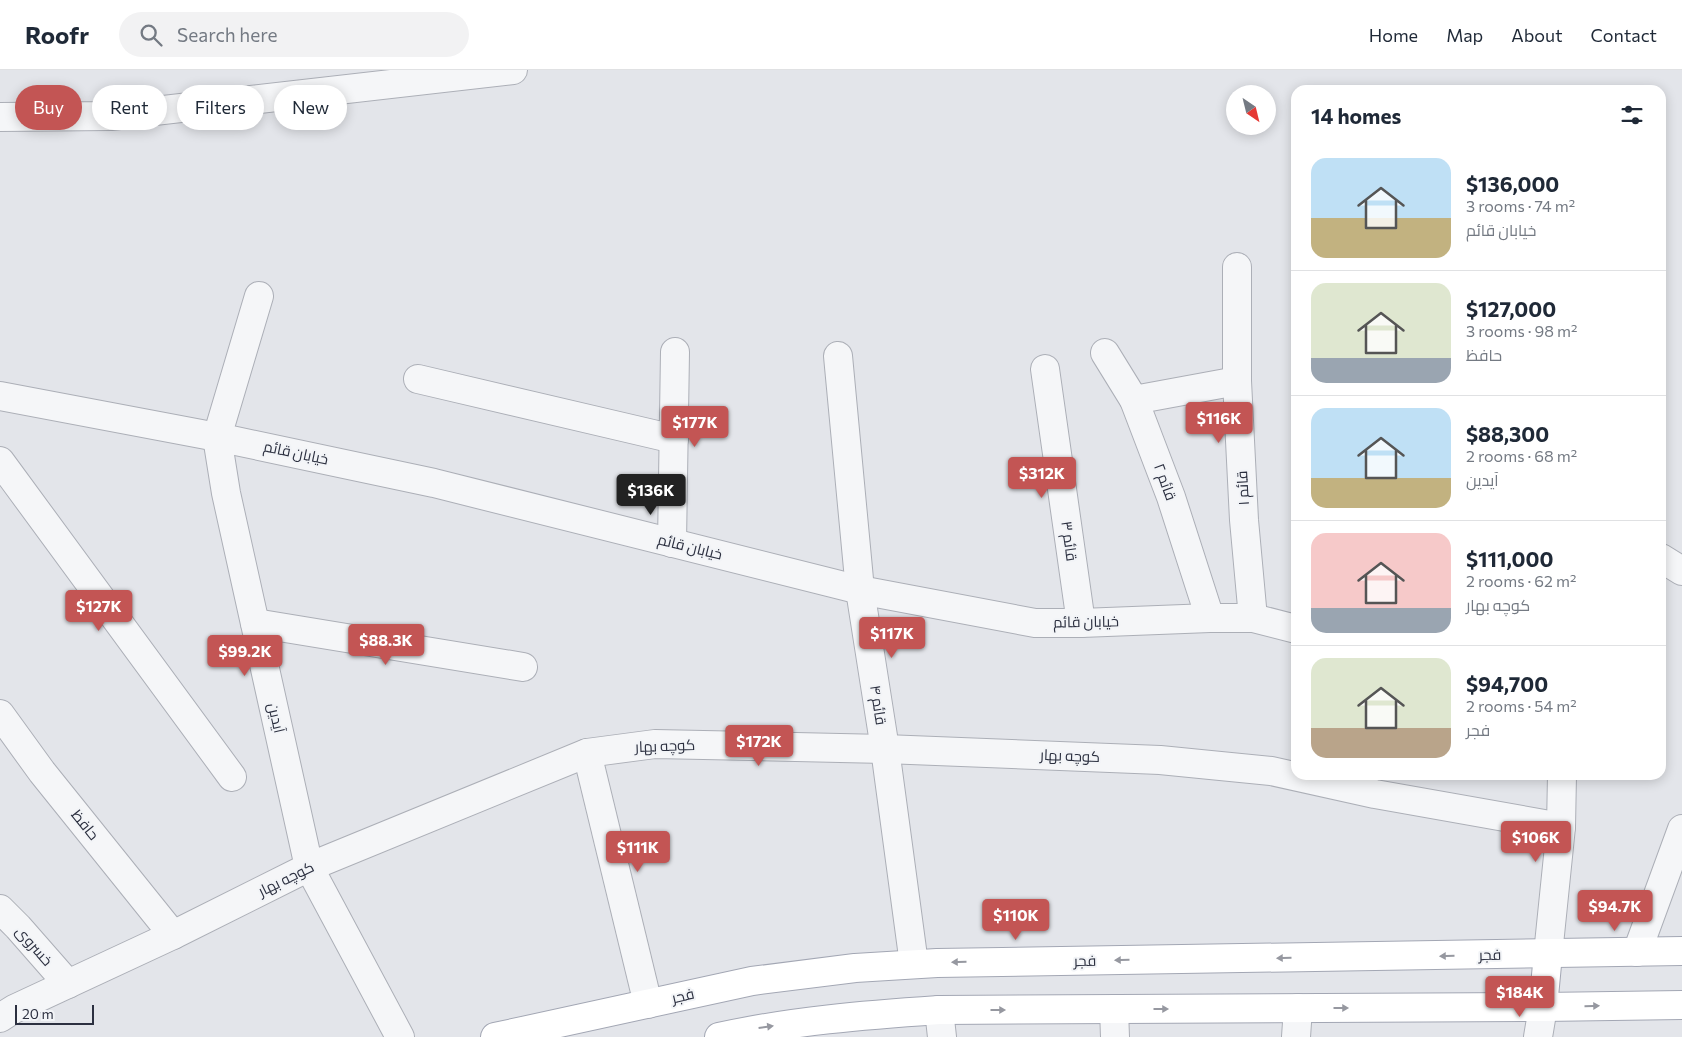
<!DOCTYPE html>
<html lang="en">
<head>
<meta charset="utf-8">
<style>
  :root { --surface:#fff; --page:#f2f2f3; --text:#1f2937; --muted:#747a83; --line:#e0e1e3; --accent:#c35554 }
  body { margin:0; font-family:Commissioner,Cairo,sans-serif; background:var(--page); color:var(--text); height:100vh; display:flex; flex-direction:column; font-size:19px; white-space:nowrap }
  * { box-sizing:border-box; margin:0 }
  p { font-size:16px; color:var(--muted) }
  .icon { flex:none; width:28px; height:28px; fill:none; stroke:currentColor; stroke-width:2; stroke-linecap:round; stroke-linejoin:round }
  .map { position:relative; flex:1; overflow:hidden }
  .sheet { position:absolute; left:1291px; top:15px; width:375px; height:695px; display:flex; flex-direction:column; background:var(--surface); border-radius:15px; box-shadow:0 2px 12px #0003 }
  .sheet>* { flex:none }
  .top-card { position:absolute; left:15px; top:15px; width:475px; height:45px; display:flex; gap:10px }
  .needle { width:32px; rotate:145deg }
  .controls { position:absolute; left:1226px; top:15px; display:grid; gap:10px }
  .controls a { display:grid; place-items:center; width:50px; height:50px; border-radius:50%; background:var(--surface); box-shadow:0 2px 12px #0003; font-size:25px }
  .scale { position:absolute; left:15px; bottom:12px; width:79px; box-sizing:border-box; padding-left:5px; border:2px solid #2c3040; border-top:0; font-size:14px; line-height:18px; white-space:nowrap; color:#2c3040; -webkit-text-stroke:4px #f2f4f7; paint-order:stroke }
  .price { position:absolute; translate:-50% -42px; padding:0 11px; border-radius:5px; background:var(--accent); color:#fff; font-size:16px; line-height:32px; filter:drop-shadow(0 1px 2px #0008) }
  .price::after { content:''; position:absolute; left:50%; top:30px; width:15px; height:11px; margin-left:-8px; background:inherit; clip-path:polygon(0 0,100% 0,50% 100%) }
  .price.active { background:#222; color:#fff }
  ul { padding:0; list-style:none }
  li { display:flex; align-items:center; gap:15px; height:125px; padding:0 20px }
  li+li { border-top:1px solid var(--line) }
  li span { display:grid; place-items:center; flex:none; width:140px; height:100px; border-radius:15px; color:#555 }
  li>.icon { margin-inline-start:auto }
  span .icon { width:60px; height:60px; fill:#fffc; stroke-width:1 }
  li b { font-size:21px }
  h2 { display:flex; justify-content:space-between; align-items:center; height:60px; padding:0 20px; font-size:21px }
  .tag { padding:0 18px; border-radius:22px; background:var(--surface); box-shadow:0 2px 12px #0003; font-size:18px; line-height:45px }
  .tag.active { background:var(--accent); color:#fff }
  header { display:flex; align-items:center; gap:30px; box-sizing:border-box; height:70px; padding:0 25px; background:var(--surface); border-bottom:1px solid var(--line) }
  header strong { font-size:24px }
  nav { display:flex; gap:28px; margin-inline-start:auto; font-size:18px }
  .search { width:350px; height:45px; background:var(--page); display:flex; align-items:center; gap:12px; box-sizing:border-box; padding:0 18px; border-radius:28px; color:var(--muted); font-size:19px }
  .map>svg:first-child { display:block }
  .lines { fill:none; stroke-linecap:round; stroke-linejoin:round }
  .minor-casing { stroke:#acafb7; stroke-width:30 }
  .major-casing { stroke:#a3a7b4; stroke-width:30 }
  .minor { stroke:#f5f6f8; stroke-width:28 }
  .major { stroke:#fff; stroke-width:28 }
  .oneway { fill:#9698a0 }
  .labels { text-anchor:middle; stroke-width:4; stroke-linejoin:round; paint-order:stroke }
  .street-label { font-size:15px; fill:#2c3040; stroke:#f2f4f7 }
</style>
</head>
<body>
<header>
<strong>Roofr</strong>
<div class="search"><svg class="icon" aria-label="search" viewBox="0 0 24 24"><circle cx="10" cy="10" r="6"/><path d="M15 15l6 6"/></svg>Search here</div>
<nav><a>Home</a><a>Map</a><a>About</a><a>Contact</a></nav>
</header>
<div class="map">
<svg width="1682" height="967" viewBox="0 0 1682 967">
  <rect width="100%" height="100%" fill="#e3e5ea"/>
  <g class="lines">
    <g class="minor-casing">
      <g id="minor">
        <path d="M0 47 111 46 513 0"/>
        <path d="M1237 197V311L1244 450 1253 548"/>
        <path d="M259 226 217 367 226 423 309 797 400 967"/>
        <path d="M1105 283 1134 330 1171 427 1210 548"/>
        <path d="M838 286 860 520 885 679 914 894"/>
        <path d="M1045 299 1081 553"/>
        <path d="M418 309 674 369"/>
        <path d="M0 326 217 367 434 413 860 520 1035 553H1081L1210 548H1253L1296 559"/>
        <path d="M1134 330 1237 311"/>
        <path d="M0 391 232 707"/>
        <path d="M672 473 675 282"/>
        <path d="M1661 488 1682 501"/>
        <path d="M255 553 523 597"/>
        <path d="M0 644 42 702 173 865"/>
        <path d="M587 683 648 934"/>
        <path d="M0 839 18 857 68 914"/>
        <path d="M1637 882 1682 759"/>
        <path d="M1548 884 1561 757 1562 705"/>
        <path d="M1114 939 1115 967"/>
        <path d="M939 940 942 967"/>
        <path d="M0 948 14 939 173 865 309 797 587 683 655 674 885 679 1160 690 1271 701 1375 724 1561 757"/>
        <path d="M1296 967 1298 938"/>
        <path d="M1538 967 1543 937"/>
      </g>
    </g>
    <g class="major-casing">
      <g id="major">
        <path d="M1543 937 1548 884"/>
        <path d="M495 967 752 911 855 898 937 893 1682 881"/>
        <path d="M719 967C791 951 865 945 939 940L1543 937 1682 935"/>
      </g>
    </g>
    <use href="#minor" class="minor"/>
    <use href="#major" class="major"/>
  </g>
  <defs><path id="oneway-solid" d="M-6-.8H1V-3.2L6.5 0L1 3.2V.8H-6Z" transform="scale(1.25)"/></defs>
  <g class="oneway">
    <use href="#oneway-solid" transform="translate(1447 886) rotate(179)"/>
    <use href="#oneway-solid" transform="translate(1284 888) rotate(179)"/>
    <use href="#oneway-solid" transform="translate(1122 890) rotate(179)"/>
    <use href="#oneway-solid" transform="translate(959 892) rotate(179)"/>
    <use href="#oneway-solid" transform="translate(1592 936) rotate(-1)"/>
    <use href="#oneway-solid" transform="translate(1341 938)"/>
    <use href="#oneway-solid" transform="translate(1161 939)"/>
    <use href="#oneway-solid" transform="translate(998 940)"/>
    <use href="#oneway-solid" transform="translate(766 957) rotate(-8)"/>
  </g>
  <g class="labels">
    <g class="street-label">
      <text transform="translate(296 383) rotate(12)" y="5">خیابان قائم</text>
      <text transform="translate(1165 412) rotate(70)" y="5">قائم ۲</text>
      <text transform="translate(1243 418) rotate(-93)" y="5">قائم ۱</text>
      <text transform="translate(1069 471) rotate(82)" y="5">قائم ۳</text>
      <text transform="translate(690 477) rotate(14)" y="5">خیابان قائم</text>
      <text transform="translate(1086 552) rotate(-1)" y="5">خیابان قائم</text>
      <text transform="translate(878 635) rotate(81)" y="5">قائم ۴</text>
      <text transform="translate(276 648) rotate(77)" y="5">آیدین</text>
      <text transform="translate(665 676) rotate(-2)" y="5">کوچه بهار</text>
      <text transform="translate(1070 686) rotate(2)" y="5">کوچه بهار</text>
      <text transform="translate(85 755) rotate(51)" y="5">حافظ</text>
      <text transform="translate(286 809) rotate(-26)" y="5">کوچه بهار</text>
      <text transform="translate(34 876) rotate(49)" y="5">خسروی</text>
      <text transform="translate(1490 885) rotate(-1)" y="5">فجر</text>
      <text transform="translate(1085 891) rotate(-1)" y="5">فجر</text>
      <text transform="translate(683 926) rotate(-13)" y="5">فجر</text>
    </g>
  </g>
</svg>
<div class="controls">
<a><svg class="needle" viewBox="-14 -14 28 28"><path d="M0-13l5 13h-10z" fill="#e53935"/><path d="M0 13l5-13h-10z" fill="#747a83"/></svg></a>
</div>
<div class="scale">20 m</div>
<b class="price" style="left:1219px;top:374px">$116K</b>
<b class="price" style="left:695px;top:378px">$177K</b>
<b class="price" style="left:1042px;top:429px">$312K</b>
<b class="price active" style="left:651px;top:446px">$136K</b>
<b class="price" style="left:99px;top:562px">$127K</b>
<b class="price" style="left:892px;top:589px">$117K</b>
<b class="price" style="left:386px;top:596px">$88.3K</b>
<b class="price" style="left:245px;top:607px">$99.2K</b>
<b class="price" style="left:759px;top:697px">$172K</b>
<b class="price" style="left:1536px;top:793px">$106K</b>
<b class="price" style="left:638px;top:803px">$111K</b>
<b class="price" style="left:1615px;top:862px">$94.7K</b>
<b class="price" style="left:1016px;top:871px">$110K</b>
<b class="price" style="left:1520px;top:948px">$184K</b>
<div class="top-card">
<a class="tag active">Buy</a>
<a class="tag">Rent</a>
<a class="tag">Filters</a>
<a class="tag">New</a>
</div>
<section class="sheet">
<h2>14 homes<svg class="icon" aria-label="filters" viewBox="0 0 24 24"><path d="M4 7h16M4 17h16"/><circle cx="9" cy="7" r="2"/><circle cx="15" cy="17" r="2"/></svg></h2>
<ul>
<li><span style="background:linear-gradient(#bfe0f5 60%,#c2b280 0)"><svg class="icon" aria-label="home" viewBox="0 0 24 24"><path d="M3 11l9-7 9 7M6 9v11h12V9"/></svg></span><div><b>$136,000</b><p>3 rooms · 74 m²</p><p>خیابان قائم</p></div></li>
<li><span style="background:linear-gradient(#dfe7d0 75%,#9aa5b1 0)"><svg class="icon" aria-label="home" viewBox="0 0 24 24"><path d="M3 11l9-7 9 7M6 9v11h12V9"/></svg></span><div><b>$127,000</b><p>3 rooms · 98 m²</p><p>حافظ</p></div></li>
<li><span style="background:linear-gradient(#bfe0f5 70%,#c2b280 0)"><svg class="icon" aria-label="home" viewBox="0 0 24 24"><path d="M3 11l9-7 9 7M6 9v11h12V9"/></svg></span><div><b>$88,300</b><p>2 rooms · 68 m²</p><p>آیدین</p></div></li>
<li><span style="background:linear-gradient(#f6c9c9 75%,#9aa5b1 0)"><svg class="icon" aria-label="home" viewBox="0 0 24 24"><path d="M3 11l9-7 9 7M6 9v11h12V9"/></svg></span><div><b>$111,000</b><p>2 rooms · 62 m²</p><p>کوچه بهار</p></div></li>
<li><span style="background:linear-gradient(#dfe7d0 70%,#b9a48a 0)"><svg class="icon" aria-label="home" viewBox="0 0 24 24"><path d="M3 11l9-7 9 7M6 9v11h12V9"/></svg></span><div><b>$94,700</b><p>2 rooms · 54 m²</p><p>فجر</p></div></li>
</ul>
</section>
</div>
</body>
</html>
